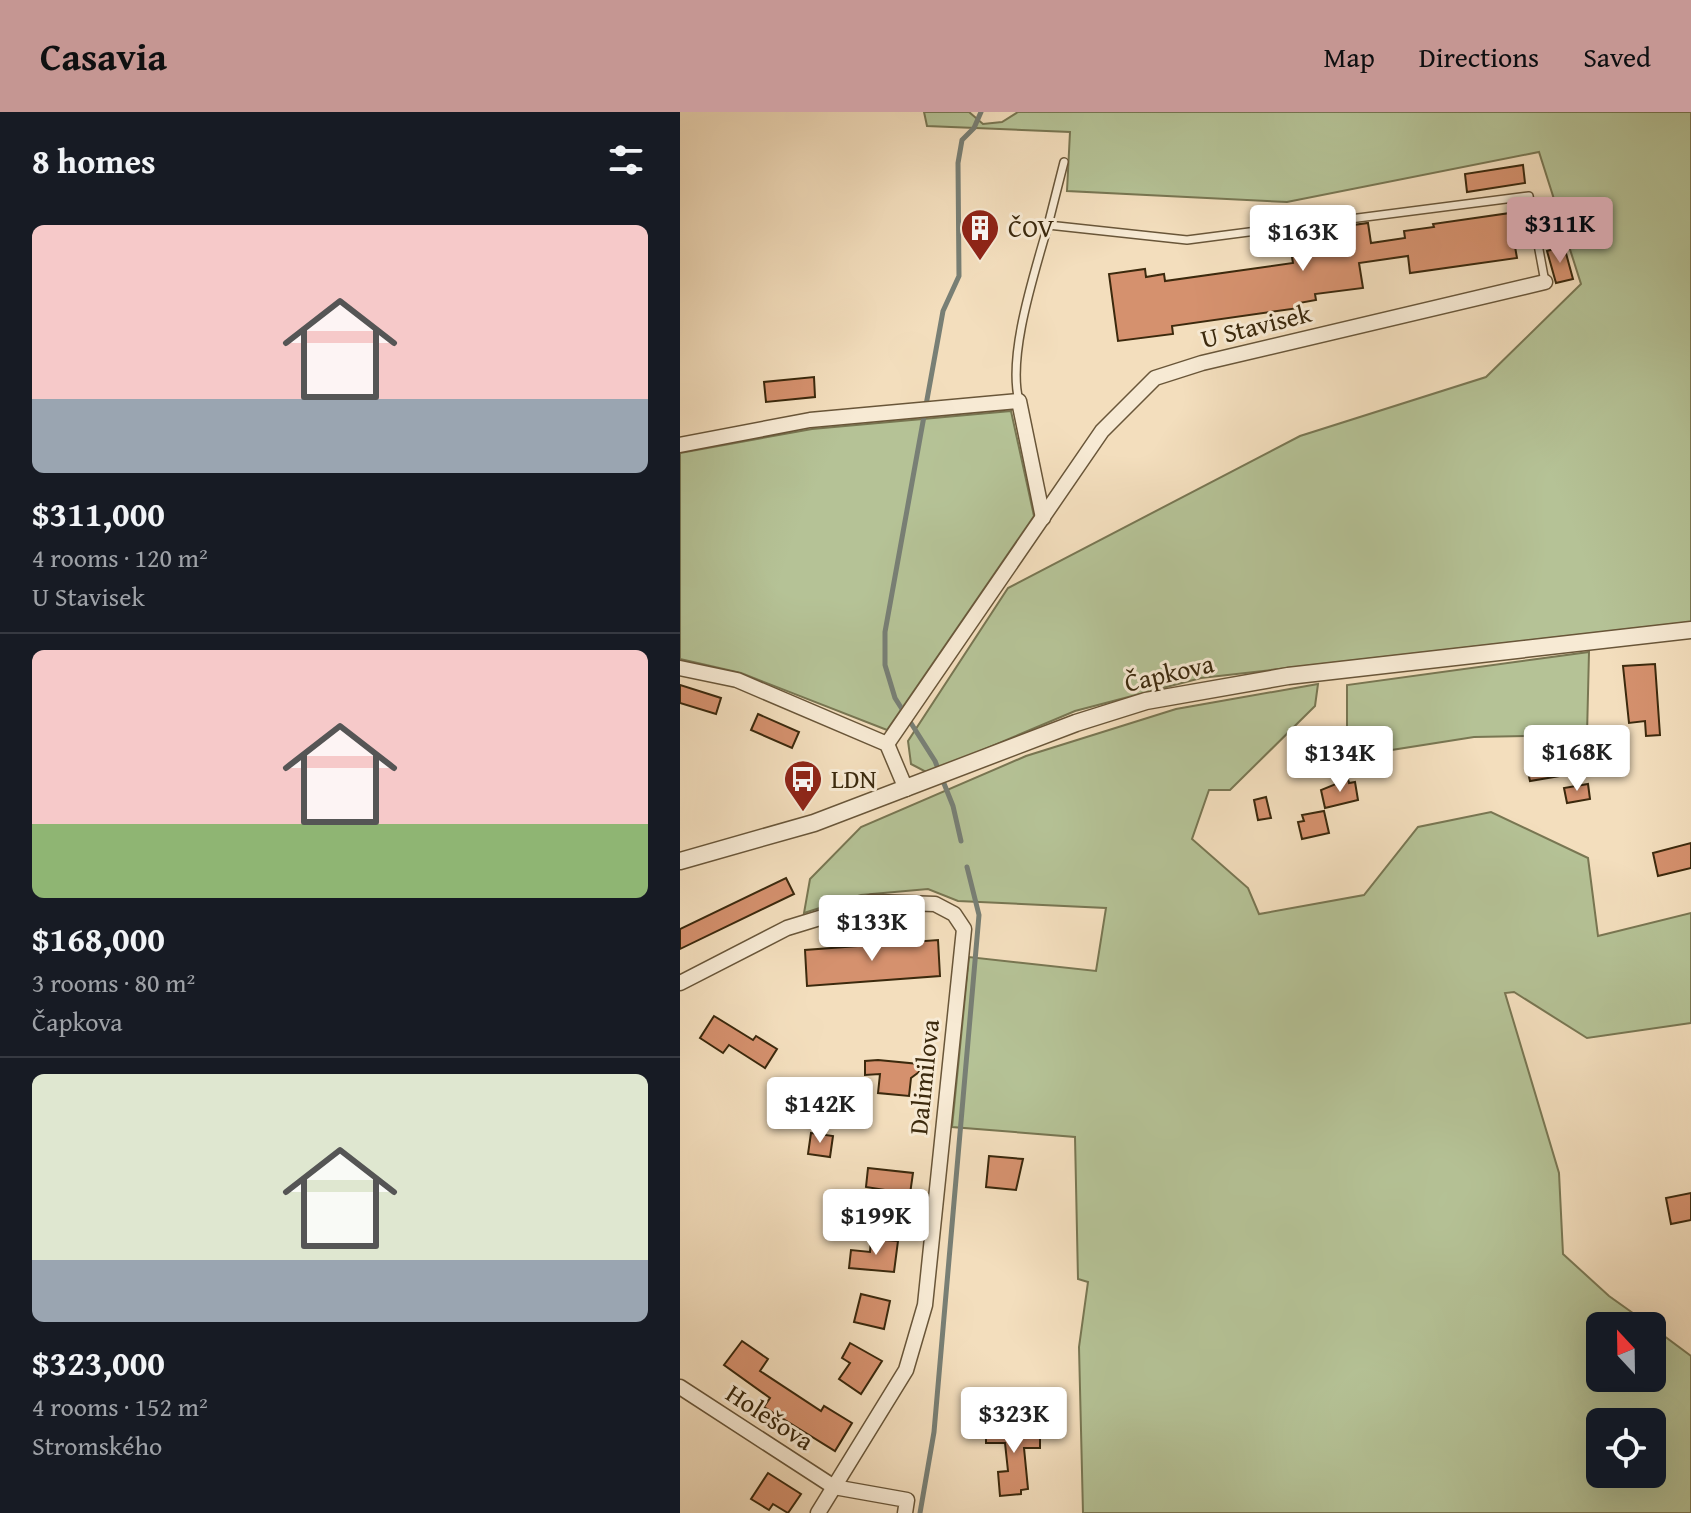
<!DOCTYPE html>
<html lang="en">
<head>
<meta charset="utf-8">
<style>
  :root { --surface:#171b24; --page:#20242c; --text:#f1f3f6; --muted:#9ea1a6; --line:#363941; --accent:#c59692 }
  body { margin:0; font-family:"Gentium Book Plus",serif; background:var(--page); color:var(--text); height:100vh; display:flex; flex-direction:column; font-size:30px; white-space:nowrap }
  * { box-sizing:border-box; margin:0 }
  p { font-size:26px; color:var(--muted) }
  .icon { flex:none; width:44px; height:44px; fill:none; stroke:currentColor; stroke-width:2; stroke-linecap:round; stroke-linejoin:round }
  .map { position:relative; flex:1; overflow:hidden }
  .drawer { display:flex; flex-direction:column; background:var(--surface); width:680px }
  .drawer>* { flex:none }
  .needle { width:52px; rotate:338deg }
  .fabs { position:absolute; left:906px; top:1200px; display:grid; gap:16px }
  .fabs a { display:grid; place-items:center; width:80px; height:80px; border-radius:12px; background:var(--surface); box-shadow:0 8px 32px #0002; font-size:40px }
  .price { position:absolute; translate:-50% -68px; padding:0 18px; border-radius:8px; background:#fff; color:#222; font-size:26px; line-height:52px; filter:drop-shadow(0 2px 4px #0008) }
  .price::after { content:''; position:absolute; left:50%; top:48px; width:24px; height:18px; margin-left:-12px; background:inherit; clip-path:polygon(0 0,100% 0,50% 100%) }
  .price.on { background:var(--accent); color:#111 }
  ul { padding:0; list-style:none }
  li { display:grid; align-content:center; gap:16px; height:424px; padding:0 32px }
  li+li { border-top:2px solid var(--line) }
  li span { display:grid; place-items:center; height:248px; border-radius:12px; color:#555 }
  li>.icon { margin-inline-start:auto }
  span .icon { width:144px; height:144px; fill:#fffc; stroke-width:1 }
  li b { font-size:34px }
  h2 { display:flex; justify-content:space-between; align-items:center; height:96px; padding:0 32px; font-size:34px }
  header { display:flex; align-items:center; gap:48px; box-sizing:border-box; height:112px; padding:0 40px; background:var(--accent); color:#111 }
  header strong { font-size:38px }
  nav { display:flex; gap:44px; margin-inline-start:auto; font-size:28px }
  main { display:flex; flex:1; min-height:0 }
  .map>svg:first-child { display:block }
  .green { fill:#b5c296; stroke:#787652; stroke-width:2; fill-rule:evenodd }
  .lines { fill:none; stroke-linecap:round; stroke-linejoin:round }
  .stream { stroke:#787f75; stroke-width:5 }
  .building { fill:#d5916e; stroke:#3b290d; stroke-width:2 }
  .service-casing { stroke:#695639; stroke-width:10 }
  .minor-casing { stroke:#695639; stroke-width:17 }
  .tertiary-casing { stroke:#695639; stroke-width:19 }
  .service { stroke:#f7ead4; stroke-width:7 }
  .minor { stroke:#f7ead4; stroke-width:14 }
  .tertiary { stroke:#f7ead4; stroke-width:16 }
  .labels { text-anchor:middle; stroke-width:6; stroke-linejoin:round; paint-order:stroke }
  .poi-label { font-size:26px; fill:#3b290d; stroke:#f7ead4; text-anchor:start }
  .street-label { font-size:26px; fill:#3b290d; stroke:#f7ead4 }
</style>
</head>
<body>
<header>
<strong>Casavia</strong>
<nav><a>Map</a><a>Directions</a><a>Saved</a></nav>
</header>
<main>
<section class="drawer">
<h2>8 homes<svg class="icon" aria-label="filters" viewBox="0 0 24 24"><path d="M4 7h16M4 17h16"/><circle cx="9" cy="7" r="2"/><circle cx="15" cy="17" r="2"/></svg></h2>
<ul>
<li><span style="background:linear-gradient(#f6c9c9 70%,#9aa5b1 0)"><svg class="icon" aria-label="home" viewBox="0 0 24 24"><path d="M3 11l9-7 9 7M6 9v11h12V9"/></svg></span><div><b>$311,000</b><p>4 rooms · 120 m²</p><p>U Stavisek</p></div></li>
<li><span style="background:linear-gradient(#f6c9c9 70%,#8fb573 0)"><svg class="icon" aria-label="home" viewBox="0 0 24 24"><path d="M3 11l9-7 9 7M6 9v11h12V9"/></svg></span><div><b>$168,000</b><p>3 rooms · 80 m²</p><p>Čapkova</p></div></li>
<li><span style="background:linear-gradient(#dfe7d0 75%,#9aa5b1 0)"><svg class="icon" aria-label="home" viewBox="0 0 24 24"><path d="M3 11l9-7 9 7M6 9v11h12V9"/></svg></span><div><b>$323,000</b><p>4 rooms · 152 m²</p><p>Stromského</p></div></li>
</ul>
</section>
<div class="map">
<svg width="1011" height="1401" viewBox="0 0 1011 1401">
  <rect width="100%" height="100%" fill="#f3debd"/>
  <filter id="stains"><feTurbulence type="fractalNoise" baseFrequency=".0025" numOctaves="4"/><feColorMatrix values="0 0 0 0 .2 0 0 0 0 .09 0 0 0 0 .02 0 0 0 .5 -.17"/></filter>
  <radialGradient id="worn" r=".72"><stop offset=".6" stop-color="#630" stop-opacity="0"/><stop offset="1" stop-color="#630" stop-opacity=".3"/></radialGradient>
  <g class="green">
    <path d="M244 0H289L303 12 322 10 338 0H1011V510L521 566 395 599 248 661 231 652 228 629 328 476 620 324 806 265 901 172 859 40 607 90 387 79 390 20 247 14Z"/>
    <path d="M331 299 354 404 207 618 61 561 0 547V341L132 317Z"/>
    <path d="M909 540 907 623 794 625 667 645V573Z"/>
    <path d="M638 572 635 594 550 678H529L512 727 568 776 579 802 684 783 738 715 811 700 908 746 918 824 1011 801V911L907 926 834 880 825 881 879 1061 883 1142 929 1184 971 1214H920V1266H972V1215L1011 1244V1401H403L399 1235 408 1170 398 1167 395 1025 272 1015 289 845 416 859 426 796 278 789 248 777 181 783 124 801 130 767 181 715 346 644 496 597ZM920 1310H972V1362H920Z"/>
  </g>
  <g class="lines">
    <g class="stream">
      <path d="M281 729 273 694 255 649 215 586 205 553V520L263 199 279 164 278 51 282 28 294 16 301 0"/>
      <path d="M240 1401 254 1320 299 803 287 755"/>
    </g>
  </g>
  <g class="building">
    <path d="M843 53 845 71 787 80 785 62Z"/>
    <path d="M830 101V107L845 105 848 127 834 129 837 146 730 161 728 144 679 151 683 176 635 182 636 188 619 191V196L492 214 493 222 438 229 429 162 465 157 466 165 484 162 485 169 613 151 608 122 688 111 691 131 725 126 724 119 754 115 753 112Z"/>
    <path d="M884 134 893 167 876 171 867 139Z"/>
    <path d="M134 265 135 285 86 290 84 270Z"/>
    <path d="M975 552 980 623 966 624 965 609 949 611 943 554Z"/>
    <path d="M0 573 41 586 36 602 0 591Z"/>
    <path d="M78 602 119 620 112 636 71 618Z"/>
    <path d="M883 650 886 663 850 669 847 656Z"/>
    <path d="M668 667 669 671 675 670 678 688 645 696 641 678Z"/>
    <path d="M908 672 910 687 887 691 884 676Z"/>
    <path d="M586 685 591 706 578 708 574 688Z"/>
    <path d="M644 699 649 721 622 727 618 710 624 709 622 703Z"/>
    <path d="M1011 731V756L978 764 973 741Z"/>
    <path d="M106 766 114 782 0 837V817Z"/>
    <path d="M258 828 260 864 127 874 125 838Z"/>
    <path d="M34 904 73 928 76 924 97 937 85 956 49 933 43 941 20 926Z"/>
    <path d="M198 948 239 952V960L231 966 229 984 198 981 200 962 185 963V949Z"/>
    <path d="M131 1021 153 1024 150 1045 128 1042Z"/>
    <path d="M309 1044 343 1047 336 1078 306 1075Z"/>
    <path d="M188 1056 233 1061 230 1082 186 1075Z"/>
    <path d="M1011 1081V1108L991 1112 986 1086Z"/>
    <path d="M191 1127 218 1129 214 1160 169 1156 171 1138 190 1140Z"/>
    <path d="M181 1182 210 1189 204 1217 174 1210Z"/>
    <path d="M62 1229 88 1247 80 1259 141 1299 144 1294 172 1311 155 1339 84 1295 90 1286 44 1253Z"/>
    <path d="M170 1231 202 1249 181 1282 159 1267 170 1251 162 1246Z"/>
    <path d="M332 1314 360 1315V1336H344L348 1377 341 1378V1382L320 1384 318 1360 328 1359 325 1331H306V1315Z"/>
    <path d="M88 1361 121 1382 108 1401 93 1392 89 1398 71 1387Z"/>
  </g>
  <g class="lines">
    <g class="service-casing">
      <g id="service">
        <path d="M368 113 384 50"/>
        <path d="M339 289C327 243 355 160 368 113L507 128 849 84 865 170"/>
      </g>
    </g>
    <g class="minor-casing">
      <g id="minor">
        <path d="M0 333 130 308 339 289 363 406"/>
        <path d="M0 556 57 568 207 632 226 677"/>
        <path d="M207 632 422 319 475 266 522 251 865 170"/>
        <path d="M0 871 107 816 192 790 255 792 274 802 284 817 245 1193 226 1258 138 1401"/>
        <path d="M0 1275 154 1375 227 1388 225 1401"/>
      </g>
    </g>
    <g class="tertiary-casing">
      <path id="tertiary" d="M0 749 134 711 396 611 466 589 608 564 1011 518"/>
    </g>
    <use href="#service" class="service"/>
    <use href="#minor" class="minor"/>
    <use href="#tertiary" class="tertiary"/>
  </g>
  <defs>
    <g id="building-pin" transform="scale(2)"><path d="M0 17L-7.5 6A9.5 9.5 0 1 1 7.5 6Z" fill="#8f2418" stroke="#f7ead4"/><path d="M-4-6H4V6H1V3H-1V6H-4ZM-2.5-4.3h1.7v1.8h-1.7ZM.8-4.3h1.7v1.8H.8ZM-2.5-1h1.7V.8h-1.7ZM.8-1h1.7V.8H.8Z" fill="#fff"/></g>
    <g id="bus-pin" transform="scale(2)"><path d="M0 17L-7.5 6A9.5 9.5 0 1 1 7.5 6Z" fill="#8f2418" stroke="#f7ead4"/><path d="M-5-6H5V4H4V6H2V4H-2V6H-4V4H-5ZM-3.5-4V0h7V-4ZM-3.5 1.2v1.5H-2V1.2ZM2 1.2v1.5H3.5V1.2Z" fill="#fff"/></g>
  </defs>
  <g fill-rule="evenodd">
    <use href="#building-pin" x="300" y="116"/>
    <use href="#bus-pin" x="123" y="667"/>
  </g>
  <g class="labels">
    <g class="poi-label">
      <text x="328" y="125">ČOV</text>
      <text x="151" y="676">LDN</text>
    </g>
    <g class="street-label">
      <text transform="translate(576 214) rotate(-14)" y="9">U Stavisek</text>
      <text transform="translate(489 561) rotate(-13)" y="9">Čapkova</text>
      <text transform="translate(244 965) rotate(-84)" y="9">Dalimilova</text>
      <text transform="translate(90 1305) rotate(33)" y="9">Holešova</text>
    </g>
  </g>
  <rect width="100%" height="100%" filter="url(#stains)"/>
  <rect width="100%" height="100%" fill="url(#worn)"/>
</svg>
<div class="fabs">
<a><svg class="needle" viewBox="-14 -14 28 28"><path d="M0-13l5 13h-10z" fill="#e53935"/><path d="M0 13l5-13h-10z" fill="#9ea1a6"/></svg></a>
<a><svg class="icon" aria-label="locate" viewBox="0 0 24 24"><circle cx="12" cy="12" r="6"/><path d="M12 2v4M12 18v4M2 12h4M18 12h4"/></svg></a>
</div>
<b class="price on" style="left:880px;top:153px">$311K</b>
<b class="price" style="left:623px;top:161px">$163K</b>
<b class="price" style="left:897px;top:681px">$168K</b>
<b class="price" style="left:660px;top:682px">$134K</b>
<b class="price" style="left:192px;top:851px">$133K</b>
<b class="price" style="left:140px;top:1033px">$142K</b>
<b class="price" style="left:196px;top:1145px">$199K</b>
<b class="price" style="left:334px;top:1343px">$323K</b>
</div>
</main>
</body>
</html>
